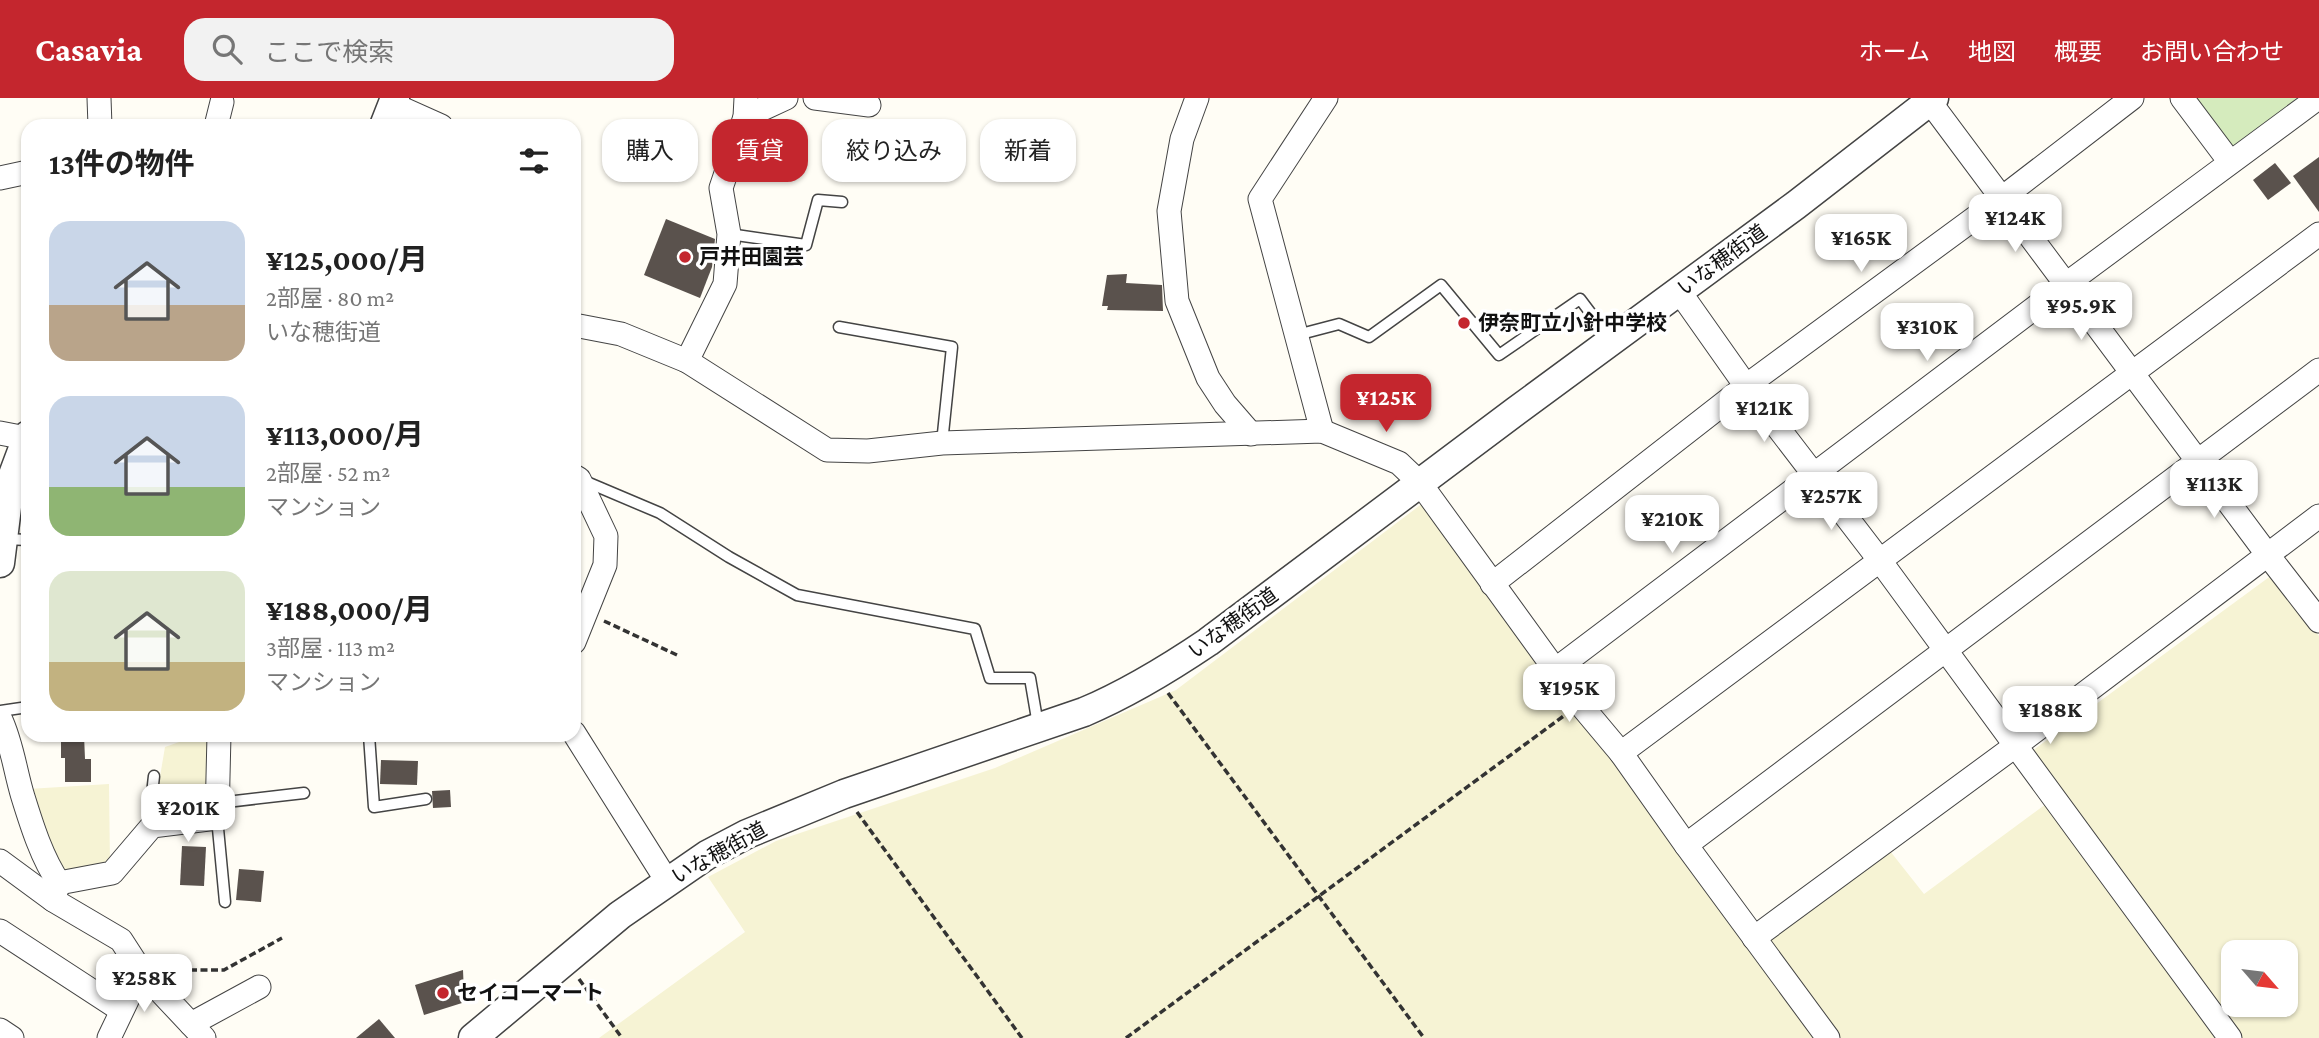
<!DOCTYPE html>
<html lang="ja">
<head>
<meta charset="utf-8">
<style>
  :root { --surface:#fff; --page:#f2f2f2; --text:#222; --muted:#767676; --accent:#c4262e }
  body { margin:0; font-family:"Crimson Pro","Noto Sans JP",serif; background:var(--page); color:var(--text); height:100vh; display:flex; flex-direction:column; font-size:26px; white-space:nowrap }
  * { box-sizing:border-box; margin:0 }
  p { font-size:23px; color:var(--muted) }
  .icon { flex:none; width:38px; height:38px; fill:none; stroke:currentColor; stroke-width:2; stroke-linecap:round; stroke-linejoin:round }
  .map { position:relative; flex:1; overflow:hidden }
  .sheet { position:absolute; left:21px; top:21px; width:560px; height:623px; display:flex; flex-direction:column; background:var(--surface); border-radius:21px; box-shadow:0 2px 5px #0004 }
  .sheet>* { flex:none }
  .banner { position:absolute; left:602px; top:21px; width:665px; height:63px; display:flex; gap:14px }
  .needle { width:46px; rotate:118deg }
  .buttons { position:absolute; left:2221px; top:842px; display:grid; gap:14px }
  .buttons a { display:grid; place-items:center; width:77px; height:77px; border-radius:14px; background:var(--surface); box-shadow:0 2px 5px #0004; font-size:35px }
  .price { position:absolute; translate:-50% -60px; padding:0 16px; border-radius:14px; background:#fff; color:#222; font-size:23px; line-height:46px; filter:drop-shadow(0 2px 4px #0008) }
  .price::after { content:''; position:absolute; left:50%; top:42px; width:21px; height:16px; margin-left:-10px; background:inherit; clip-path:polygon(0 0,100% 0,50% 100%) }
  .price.active { background:var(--accent); color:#fff }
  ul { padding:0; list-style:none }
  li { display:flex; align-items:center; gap:21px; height:175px; padding:0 28px }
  li span { display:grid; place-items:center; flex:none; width:196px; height:140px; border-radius:21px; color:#555 }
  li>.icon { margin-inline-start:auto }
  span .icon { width:84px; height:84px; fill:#fffc; stroke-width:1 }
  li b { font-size:30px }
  h2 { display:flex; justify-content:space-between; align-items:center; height:84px; padding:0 28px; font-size:30px }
  .tag { padding:0 24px; border-radius:21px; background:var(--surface); box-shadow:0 2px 5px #0004; font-size:24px; line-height:63px }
  .tag.active { background:var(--accent); color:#fff }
  header { display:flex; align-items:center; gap:42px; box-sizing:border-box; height:98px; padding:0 35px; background:var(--accent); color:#fff }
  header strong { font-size:33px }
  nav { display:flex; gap:38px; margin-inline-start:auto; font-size:24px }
  .search { width:490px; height:63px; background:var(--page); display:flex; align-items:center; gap:18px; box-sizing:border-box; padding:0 24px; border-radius:21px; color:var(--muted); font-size:26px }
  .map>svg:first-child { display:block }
  .farmland { fill:#f6f3d4; fill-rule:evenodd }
  .green { fill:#d5ebbd }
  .building { fill:#5a524d }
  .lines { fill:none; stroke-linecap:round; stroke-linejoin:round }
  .service-casing { stroke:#444; stroke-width:13 }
  .minor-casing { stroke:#444; stroke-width:25 }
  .tertiary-casing { stroke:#444; stroke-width:31 }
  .path { stroke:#333; stroke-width:3.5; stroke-dasharray:7 3.5; stroke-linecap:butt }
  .service { stroke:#fff; stroke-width:10 }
  .minor { stroke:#fff; stroke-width:23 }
  .tertiary { stroke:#fff; stroke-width:28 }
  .poi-dot { fill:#c4262e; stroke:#fff; stroke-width:2.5 }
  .labels { text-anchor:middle; stroke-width:7; stroke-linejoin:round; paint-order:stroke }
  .poi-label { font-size:21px; font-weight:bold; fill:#111; stroke:#fff; text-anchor:start }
  .street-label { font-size:21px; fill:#111; stroke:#fff }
</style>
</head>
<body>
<header>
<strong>Casavia</strong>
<div class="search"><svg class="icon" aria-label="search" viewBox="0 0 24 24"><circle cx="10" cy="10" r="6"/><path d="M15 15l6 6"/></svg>ここで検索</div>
<nav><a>ホーム</a><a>地図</a><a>概要</a><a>お問い合わせ</a></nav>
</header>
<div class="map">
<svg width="2319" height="940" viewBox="0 0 2319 940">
  <rect width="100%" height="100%" fill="#fffdf5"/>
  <g class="farmland">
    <path d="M1423 405 1819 940H599L745 834 708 779 776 743 995 670 1176 592Z"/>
    <path d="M2272 477 2319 538V940H2239L2028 656ZM2233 854H2286V906H2233Z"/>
    <path d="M199 637H214L210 712 153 720 165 649Z"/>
    <path d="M109 686 110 767 66 775 59 772 28 691Z"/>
    <path d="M2046 706 2219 940H1840L1767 843 1890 753 1924 796Z"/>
  </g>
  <path class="green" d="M2190 0H2303L2236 50 2227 48Z"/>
  <g class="building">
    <path d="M2319 59V114L2293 78Z"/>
    <path d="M2275 65 2291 85 2268 102 2253 82Z"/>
    <path d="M666 121 715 141 712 169 700 200 644 177Z"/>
    <path d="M1127 176 1126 185 1162 187 1163 213 1107 212 1108 208H1102L1107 177Z"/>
    <path d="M61 637H84L85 661H91V684H65V660H61Z"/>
    <path d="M381 662 418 663 417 687 380 686Z"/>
    <path d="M450 692 451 709 433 710 432 693Z"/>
    <path d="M182 748 206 749 204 788 180 787Z"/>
    <path d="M239 771 264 773 261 804 236 802Z"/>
    <path d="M463 872 464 896 460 897 462 905 424 917 415 887Z"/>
    <path d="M379 921 395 940H356Z"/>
  </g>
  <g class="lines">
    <g class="service-casing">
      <g id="service">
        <path d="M729 136 806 147 818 102 842 104"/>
        <path d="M839 229 952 249 942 345"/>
        <path d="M1297 237 1339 226 1369 239 1441 187 1499 257 1580 201 1611 242"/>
        <path d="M582 382 660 415 729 459 797 497 975 531 990 580H1030L1038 627"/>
        <path d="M5 441 28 442"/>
        <path d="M0 613 28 609"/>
        <path d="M369 637 374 709 426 701"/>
        <path d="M218 705 304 695"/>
        <path d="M217 720 225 804"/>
        <path d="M152 728 149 722 154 678"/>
      </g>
    </g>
    <g class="minor-casing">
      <g id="minor">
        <path d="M99 0 100 28"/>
        <path d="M815 0 869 7"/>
        <path d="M1197 0 1182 41 1169 113 1177 203 1208 280 1225 306 1251 336"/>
        <path d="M1927 0 2267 456 2319 523"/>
        <path d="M2182 0 2230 64"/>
        <path d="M392 6 441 28"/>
        <path d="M745 19 786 0"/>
        <path d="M216 28 222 4"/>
        <path d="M0 80 28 74"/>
        <path d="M1679 193 1746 288 1881 464 2230 940"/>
        <path d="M574 227 621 236 687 263 827 352 868 353 942 345 1322 333 1399 365 1420 385 1580 606 1621 655 1686 747 1828 940"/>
        <path d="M687 263 725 186 729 136 721 90 745 19 746 0"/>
        <path d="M1322 333 1260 101 1326 0"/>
        <path d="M0 335 26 340"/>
        <path d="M574 378 579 381 606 438 605 467 574 544"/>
        <path d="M1492 486 1746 288 2002 100 2132 0"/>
        <path d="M1555 572 2065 187 2318 0"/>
        <path d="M0 620C12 645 15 673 23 699 32 728 42 760 59 785"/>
        <path d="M574 635 667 783"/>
        <path d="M1621 655 2319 136"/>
        <path d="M1686 747 2319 272"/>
        <path d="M0 763 53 802"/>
        <path d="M59 785 112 775 152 728 217 720 219 637"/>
        <path d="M59 785 53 802 121 842 141 873 204 940"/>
        <path d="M0 833 121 912"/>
        <path d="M1754 840 2015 648 2319 418"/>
        <path d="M191 926 259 889"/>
        <path d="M0 932 12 940"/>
        <path d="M109 940 141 873"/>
      </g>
    </g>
    <g class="tertiary-casing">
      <g id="tertiary">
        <path d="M384 28 395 0"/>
        <path d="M0 465 10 385 28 337"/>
        <path d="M473 940 620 817 707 757 747 736 844 696 1084 614C1129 595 1168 571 1208 544L1516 313 1796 107 1934 0"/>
      </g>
    </g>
    <g class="path">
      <path d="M604 523 677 557"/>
      <path d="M1168 595 1424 940"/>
      <path d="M857 714 1022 940"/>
      <path d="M169 872H224L282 840"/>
      <path d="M579 881 622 940"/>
      <path d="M1126 940 1565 617"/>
    </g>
    <use href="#service" class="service"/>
    <use href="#minor" class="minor"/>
    <use href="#tertiary" class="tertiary"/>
  </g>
  <g class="poi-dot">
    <circle cx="685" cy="159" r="7"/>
    <circle cx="1464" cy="225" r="7"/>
    <circle cx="443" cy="895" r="7"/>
  </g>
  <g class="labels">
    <g class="poi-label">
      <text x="699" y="166">戸井田園芸</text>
      <text x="1478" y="232">伊奈町立小針中学校</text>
      <text x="457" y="902">セイコーマート</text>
    </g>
    <g class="street-label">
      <text transform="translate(1722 162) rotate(-36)" y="7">いな穂街道</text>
      <text transform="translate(1233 525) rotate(-36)" y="7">いな穂街道</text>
      <text transform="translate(719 755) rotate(-29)" y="7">いな穂街道</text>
    </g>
  </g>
</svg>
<div class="buttons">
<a><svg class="needle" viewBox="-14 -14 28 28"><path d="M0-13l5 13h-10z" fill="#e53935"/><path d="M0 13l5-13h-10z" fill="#767676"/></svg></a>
</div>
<b class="price" style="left:2015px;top:156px">¥124K</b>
<b class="price" style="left:1861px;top:176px">¥165K</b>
<b class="price" style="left:2081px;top:244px">¥95.9K</b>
<b class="price" style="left:1927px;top:265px">¥310K</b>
<b class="price active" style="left:1386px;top:336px">¥125K</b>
<b class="price" style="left:1764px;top:346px">¥121K</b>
<b class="price" style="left:2214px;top:422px">¥113K</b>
<b class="price" style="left:1831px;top:434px">¥257K</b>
<b class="price" style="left:1672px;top:457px">¥210K</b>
<b class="price" style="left:1569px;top:626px">¥195K</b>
<b class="price" style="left:2050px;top:648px">¥188K</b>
<b class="price" style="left:188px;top:746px">¥201K</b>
<b class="price" style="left:144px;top:916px">¥258K</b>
<div class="banner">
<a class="tag">購入</a>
<a class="tag active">賃貸</a>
<a class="tag">絞り込み</a>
<a class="tag">新着</a>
</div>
<section class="sheet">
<h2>13件の物件<svg class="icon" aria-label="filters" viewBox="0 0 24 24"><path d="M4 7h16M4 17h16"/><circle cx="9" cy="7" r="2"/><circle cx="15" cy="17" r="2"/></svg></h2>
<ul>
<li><span style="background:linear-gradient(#c9d6e8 60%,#b9a48a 0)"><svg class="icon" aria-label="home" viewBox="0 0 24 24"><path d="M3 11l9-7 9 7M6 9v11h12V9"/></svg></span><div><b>¥125,000/月</b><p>2部屋 · 80 m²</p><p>いな穂街道</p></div></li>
<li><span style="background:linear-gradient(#c9d6e8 65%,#8fb573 0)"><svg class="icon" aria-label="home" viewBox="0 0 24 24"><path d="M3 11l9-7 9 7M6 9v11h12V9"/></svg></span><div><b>¥113,000/月</b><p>2部屋 · 52 m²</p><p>マンション</p></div></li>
<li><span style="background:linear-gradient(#dfe7d0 65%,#c2b280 0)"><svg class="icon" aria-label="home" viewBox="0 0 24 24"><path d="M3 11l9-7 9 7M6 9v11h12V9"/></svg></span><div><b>¥188,000/月</b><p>3部屋 · 113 m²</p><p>マンション</p></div></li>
</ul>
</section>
</div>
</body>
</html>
